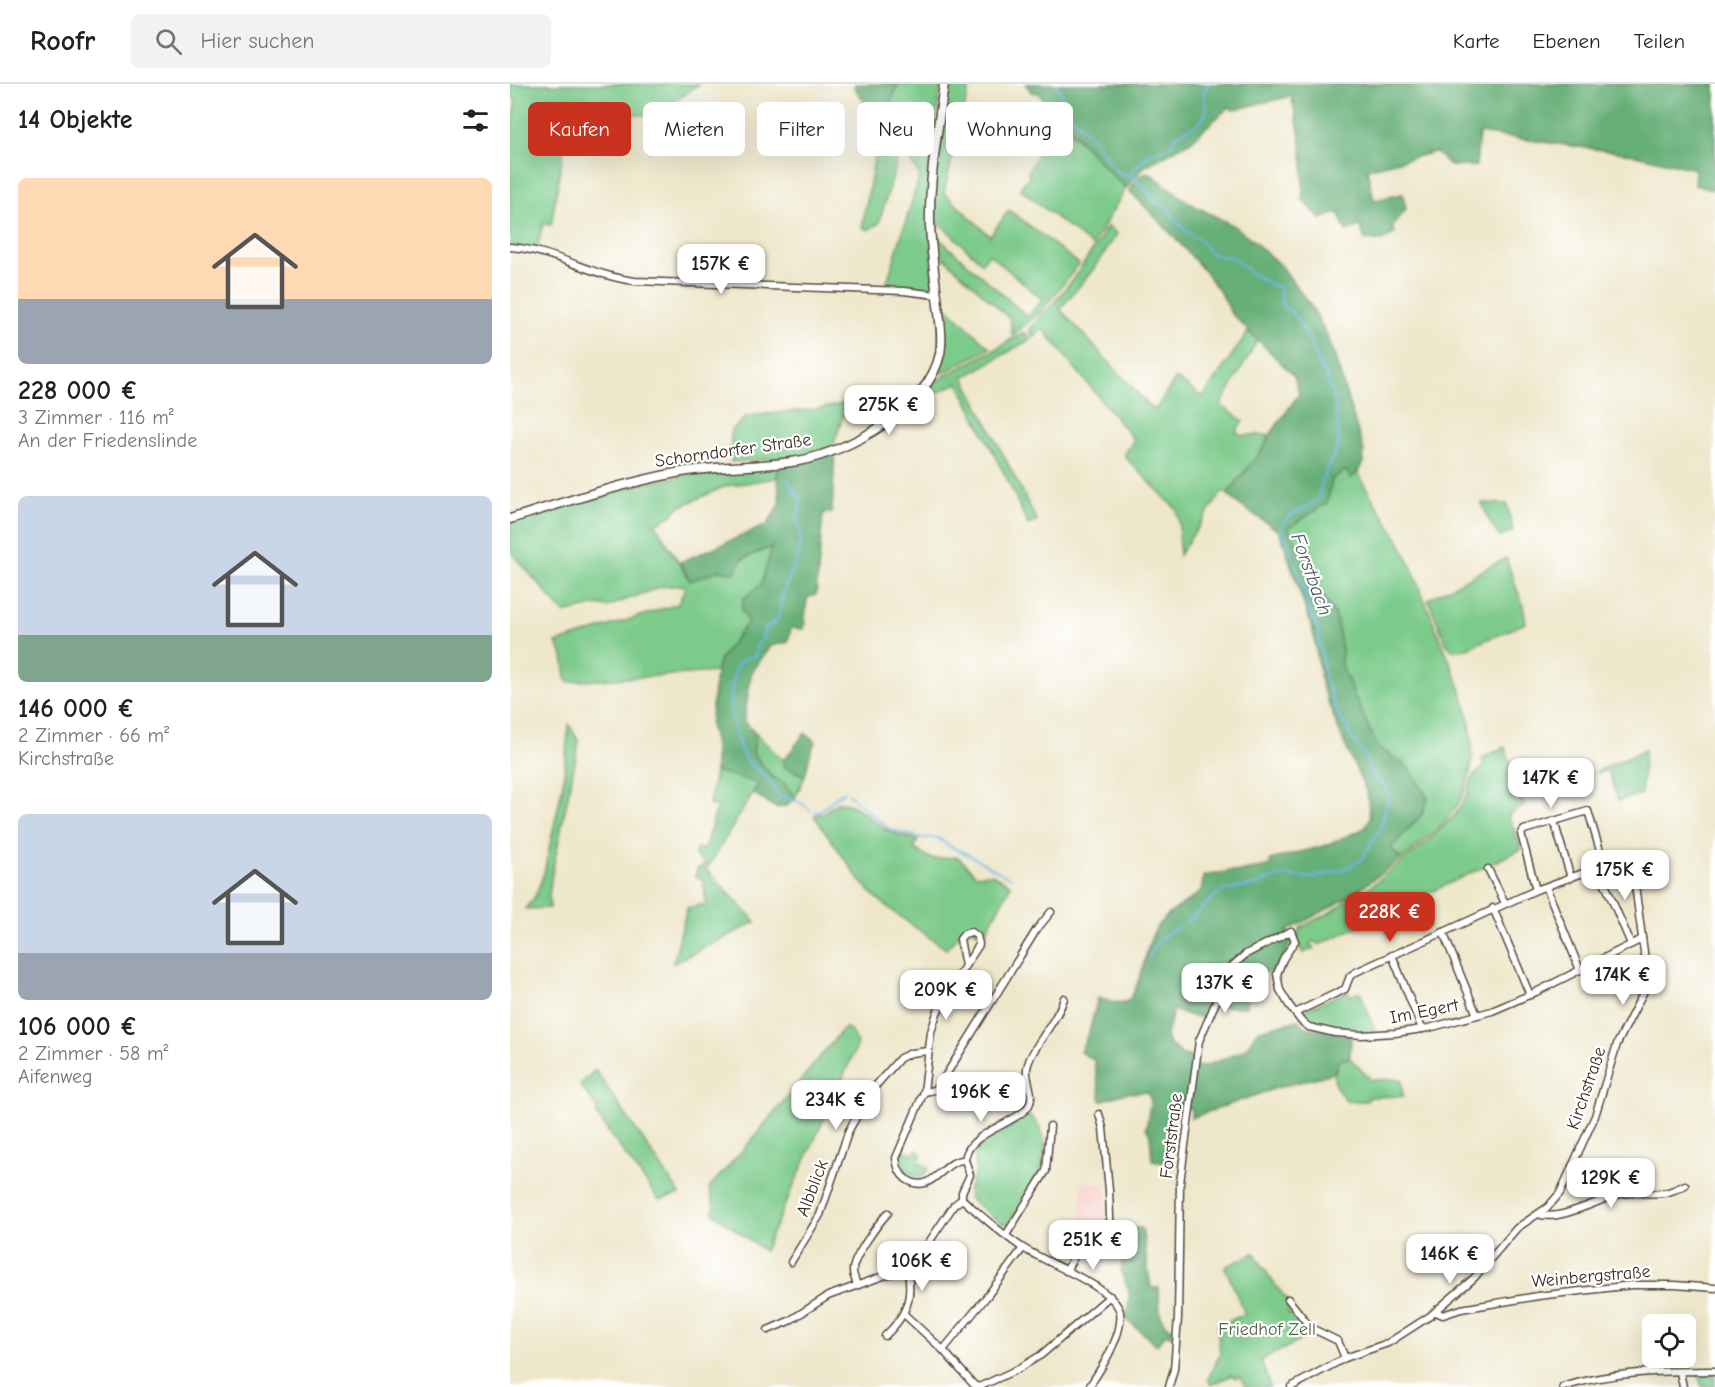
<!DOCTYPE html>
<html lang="de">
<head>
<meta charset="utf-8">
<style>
  :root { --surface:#fff; --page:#f2f2f2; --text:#202124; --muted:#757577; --line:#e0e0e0; --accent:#c8321e }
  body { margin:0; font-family:"Comic Neue",sans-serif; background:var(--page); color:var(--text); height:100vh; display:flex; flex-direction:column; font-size:22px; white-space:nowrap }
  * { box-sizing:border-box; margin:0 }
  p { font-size:20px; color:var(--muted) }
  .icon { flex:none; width:33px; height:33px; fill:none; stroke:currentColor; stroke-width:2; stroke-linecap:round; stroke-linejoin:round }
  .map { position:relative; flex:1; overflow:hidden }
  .details { display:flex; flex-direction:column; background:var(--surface); width:510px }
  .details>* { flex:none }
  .hud { position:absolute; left:18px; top:18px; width:570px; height:54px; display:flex; gap:12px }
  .controls { position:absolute; left:1132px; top:1230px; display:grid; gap:12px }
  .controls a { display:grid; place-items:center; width:54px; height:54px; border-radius:9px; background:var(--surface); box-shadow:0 6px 24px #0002; font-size:30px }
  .price { position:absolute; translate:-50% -51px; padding:0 14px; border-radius:12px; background:#fff; color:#222; font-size:20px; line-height:39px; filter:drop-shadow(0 2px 3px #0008) }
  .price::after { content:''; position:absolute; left:50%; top:36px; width:18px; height:14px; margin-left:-9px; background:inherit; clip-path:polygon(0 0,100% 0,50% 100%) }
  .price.current { background:var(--accent); color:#fff }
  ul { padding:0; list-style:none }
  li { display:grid; align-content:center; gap:12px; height:318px; padding:0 18px }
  li span { display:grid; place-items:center; height:186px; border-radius:9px; color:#555 }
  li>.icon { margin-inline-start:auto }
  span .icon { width:108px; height:108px; fill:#fffc; stroke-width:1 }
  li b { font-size:26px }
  h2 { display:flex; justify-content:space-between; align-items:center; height:72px; padding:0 18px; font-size:26px }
  .tag { padding:0 21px; border-radius:9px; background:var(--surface); box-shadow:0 6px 24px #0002; font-size:21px; line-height:54px }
  .tag.current { background:var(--accent); color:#fff }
  header { display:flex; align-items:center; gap:36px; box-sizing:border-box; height:84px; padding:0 30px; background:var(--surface); border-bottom:2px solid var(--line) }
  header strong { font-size:28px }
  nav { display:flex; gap:33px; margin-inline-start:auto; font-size:21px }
  .search { width:420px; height:54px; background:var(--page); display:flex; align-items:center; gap:15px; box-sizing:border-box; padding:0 21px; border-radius:9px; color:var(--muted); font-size:22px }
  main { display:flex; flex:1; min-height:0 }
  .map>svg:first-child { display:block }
  .built { fill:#f7d0ca }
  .green { fill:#7dcb8b; stroke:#5c7a54; stroke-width:1.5; fill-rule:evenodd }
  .forest { fill:#66af77; stroke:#506c4a; stroke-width:1.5 }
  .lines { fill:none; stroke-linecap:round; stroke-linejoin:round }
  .stream { stroke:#70b7e8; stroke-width:2 }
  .street-casing { stroke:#564638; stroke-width:9 }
  .secondary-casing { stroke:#564638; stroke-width:11 }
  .street { stroke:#fff; stroke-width:6 }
  .secondary { stroke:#fff; stroke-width:8 }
  .labels { text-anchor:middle; stroke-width:4.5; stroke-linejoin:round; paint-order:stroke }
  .street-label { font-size:18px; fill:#3b2a1e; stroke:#fff }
  .park-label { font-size:18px; fill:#526244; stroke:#fff }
  .water-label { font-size:20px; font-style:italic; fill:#4e5b65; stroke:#fff }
</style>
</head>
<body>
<header>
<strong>Roofr</strong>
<div class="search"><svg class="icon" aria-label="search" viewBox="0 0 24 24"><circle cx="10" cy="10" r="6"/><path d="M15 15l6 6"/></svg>Hier suchen</div>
<nav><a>Karte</a><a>Ebenen</a><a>Teilen</a></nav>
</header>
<main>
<section class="details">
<h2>14 Objekte<svg class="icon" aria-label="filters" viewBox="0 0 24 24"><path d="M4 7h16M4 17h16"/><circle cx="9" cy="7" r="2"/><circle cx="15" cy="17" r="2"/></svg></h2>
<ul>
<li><span style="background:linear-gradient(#ffd9b3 65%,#9aa5b1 0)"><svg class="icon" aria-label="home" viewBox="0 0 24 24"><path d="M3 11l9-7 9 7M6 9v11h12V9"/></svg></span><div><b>228 000 €</b><p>3 Zimmer · 116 m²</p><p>An der Friedenslinde</p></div></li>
<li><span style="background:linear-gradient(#c9d6e8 75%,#7fa58c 0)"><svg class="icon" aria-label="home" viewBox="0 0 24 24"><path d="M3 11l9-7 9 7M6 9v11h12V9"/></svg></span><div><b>146 000 €</b><p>2 Zimmer · 66 m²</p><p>Kirchstraße</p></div></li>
<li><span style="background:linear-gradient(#c9d6e8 75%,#9aa5b1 0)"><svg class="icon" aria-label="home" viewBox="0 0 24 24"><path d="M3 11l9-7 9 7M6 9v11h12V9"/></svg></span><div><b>106 000 €</b><p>2 Zimmer · 58 m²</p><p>Aifenweg</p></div></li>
</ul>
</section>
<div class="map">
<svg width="1205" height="1303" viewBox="0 0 1205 1303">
  <rect width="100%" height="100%" fill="#fff"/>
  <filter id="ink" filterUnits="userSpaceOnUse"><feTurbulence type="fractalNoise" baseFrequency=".0167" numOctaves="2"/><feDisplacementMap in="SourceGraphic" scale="12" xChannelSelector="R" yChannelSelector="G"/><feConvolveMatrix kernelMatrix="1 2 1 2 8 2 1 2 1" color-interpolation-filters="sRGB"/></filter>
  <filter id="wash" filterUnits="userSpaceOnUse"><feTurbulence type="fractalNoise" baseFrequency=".008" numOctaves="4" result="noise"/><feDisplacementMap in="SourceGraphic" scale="24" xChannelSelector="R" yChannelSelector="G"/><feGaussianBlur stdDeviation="1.35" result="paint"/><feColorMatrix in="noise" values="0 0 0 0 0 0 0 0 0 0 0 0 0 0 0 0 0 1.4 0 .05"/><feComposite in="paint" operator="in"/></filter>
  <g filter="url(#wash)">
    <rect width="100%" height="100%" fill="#eee7cb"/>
    <path class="built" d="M572 1099 596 1100 598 1152 596 1159 587 1165 569 1164Z"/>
    <g class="green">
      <path d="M0 0H189C175 10 162 22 146 28 122 36 63 28 38 22V25L60 28 41 141 33 140 27 165 0 162V55L6 15 0 14Z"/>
      <path d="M388 0H431L419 89 423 206 420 208 375 205 410 91 397 72 390 67 369 139 358 146 352 143 369 49V37L375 33Z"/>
      <path d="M437 0H460L434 109 480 152 499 126 569 180 530 229 502 251 500 235 430 170 425 168V99ZM428 138 472 179 479 170 532 215 518 233 426 152Z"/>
      <path d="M559 47C579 65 596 86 616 104L582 162 510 105 514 98 519 94 518 88 537 53Z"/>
      <path d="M598 142 607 150 582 187 550 225 641 324 645 326 666 294 693 313 738 248 748 255 711 321 733 337 726 348 730 351H760L754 363 717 410 714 407 708 414 669 471V438L667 426 615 373V369L624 356 533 245 523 253 520 248 521 243 542 221 565 193Z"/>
      <path d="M432 220H433L480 264 433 289 431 288 429 284Z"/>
      <path d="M512 249H515L521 255 454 293 527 437 518 441 500 401 448 299 424 310 417 305 425 297 484 266Z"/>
      <path d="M337 319 323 363 280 374 221 378V347L237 332 308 325Z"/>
      <path d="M267 383V394L216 402 167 424 163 431 145 440 180 497 262 463 251 501 233 515 232 525 238 538 210 575 206 588 57 598 53 572 46 559 168 520 175 505 174 501 150 503 97 523 87 521 54 529 0 467V438L132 400 194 387Z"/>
      <path d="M836 385 841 394 848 388C859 413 877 435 890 459 904 484 912 512 924 539 946 595 982 659 949 718 936 742 911 759 891 775L880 764 912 730 898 683 867 663 831 580 832 566 826 533 810 507 805 494 778 444 817 419 822 395Z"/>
      <path d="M972 419 997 420 1003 447 990 453 979 437Z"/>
      <path d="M996 474 1013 522 1016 539 952 566H942L937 561 918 515Z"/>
      <path d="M59 640 69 658 42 789 39 812 40 824 15 825 25 813 34 789 53 700Z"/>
      <path d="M246 650 273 676 274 682 295 692 285 714 274 699 262 693 243 669Z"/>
      <path d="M995 663 1014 722 998 731 1012 765 809 861 803 857 800 861 804 864 793 869 787 859 788 849 790 844 819 829 857 805 918 757 945 731 957 710 963 692 974 683 972 674Z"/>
      <path d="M1135 666 1131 710 1108 717 1098 686 1088 689 1087 687Z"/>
      <path d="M205 687 249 699 198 783 185 771 187 764 194 766 207 723 199 721Z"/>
      <path d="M328 718C346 718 361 736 375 745 384 751 397 753 408 756L404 765 422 775 448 773 466 791 482 790 501 801 473 853 464 846 455 845 436 865 385 829 363 811 349 795 304 732 313 729Z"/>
      <path d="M193 782 246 838 163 879 177 824 196 820 193 796 185 792 188 784Z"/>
      <path d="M838 907 840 912 850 908 866 948C841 948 815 950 793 935L792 930 796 925Z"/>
      <path d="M336 944 339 945 348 960 254 1167 203 1129 204 1122 199 1104 246 1051 332 946Z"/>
      <path d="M840 974 861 996 891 995 893 1012 861 1013 856 1017H837C823 1003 821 994 829 976Z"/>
      <path d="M85 986 170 1110 149 1116 99 1049 87 1031V1024L70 1001Z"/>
      <path d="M519 1031C556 1063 520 1105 501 1136L496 1140H492L459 1114 458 1107 466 1086 464 1070 479 1055Z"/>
      <path d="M393 1066 403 1070 406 1066 412 1070 408 1077 419 1084 414 1091 412 1090 410 1094 397 1088 391 1075Z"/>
      <path d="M744 1169 765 1201 779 1218 778 1230H786L801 1250 800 1252 751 1276 760 1303H735L731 1293 725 1294 722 1291 701 1301 698 1295 710 1270 707 1242 735 1230 715 1183Z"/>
      <path d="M1188 1290H1205V1303H1192Z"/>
    </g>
    <g class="forest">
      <path d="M345 0H388L375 33 369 37 367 36 344 3Z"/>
      <path d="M516 0H1205V106L1184 101 1185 85 1121 70 969 49 966 82H941L925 68 857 85 864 116 893 110 896 125 882 142 885 149 872 157 855 156 850 142 836 147 828 128 811 135 792 115C796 81 790 45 781 12L723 26 719 23 681 57 634 83 616 104C600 90 588 75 573 59 563 48 557 43 548 30L541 32 529 9 521 8Z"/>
      <path d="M638 88 681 120 724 142 739 153 771 182 803 225 816 249 825 274 854 367 853 378 848 388 840 394 836 386 822 395 817 419 778 444 805 494 810 507 826 533 832 566 831 581 867 662 898 683 918 714 912 730 881 764 891 775 837 814 777 847 783 855 765 889 758 888 739 893 736 923 703 922 697 934 682 932 663 926 659 943 656 949 658 959 673 971 684 973 683 981 693 983 728 969 737 963 747 947 788 936 795 943 841 952 840 974 829 976 823 989 763 1005 681 1034V1024H673V1028L665 1027 658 1044 657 1080 642 1076 640 1051 636 1044 641 1016 637 1008 616 1009 591 1017 584 976 570 968 579 948 588 914C595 916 608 920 615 918 629 914 636 860 645 846 655 828 677 820 691 807L694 792 720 787 730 788 761 781 760 776 817 761 855 744 860 734 857 709 831 652 812 602 803 547 770 448 731 422 717 410 754 363 760 351 789 310 784 292 720 228C714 201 642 130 619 106L629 93Z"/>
      <path d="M325 368 322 429H313L306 511 297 514 294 545 281 544 278 558 260 562 241 590 234 638 246 650 243 669 262 693 274 699 285 714 276 722 266 724 243 709 249 699 205 687V661L200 641 206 588 210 575 238 538 232 525 233 515 251 501 262 463 232 474 225 489 210 486 180 497 170 478 257 441 270 420 267 383Z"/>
      <path d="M295 649 306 658C298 668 299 680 295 692L274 682 273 676C282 668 287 658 295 649Z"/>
      <path d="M616 1144H632L641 1204H649C650 1219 646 1240 663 1245L662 1251H655L647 1261 615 1234 618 1226 619 1207 611 1188Z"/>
    </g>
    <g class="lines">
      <g class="stream">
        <path d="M546 0 560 32 585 56 602 83 608 88 623 93 638 107 646 118 656 124 666 137 676 147 692 158 701 170 724 174 742 190 769 204 772 223 780 226 788 236 803 262 810 283 815 288 825 319 829 361 812 396 809 414 802 420 778 433 771 444 793 500 797 521 808 545 815 596 829 633 832 638 839 642V650L857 676 861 690 877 703 879 711 870 745 852 775 842 782 803 794 772 791 749 800 711 807 677 838"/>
        <path d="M620 91 625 82 633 77 637 70 661 62C662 59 663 56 665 53 674 43 689 45 695 31 700 19 687 11 699 0"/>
        <path d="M277 396 291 415 288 431 291 454 289 469 273 510 268 534 265 539 254 545 253 555 247 561 245 572C240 575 236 573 231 577 222 585 221 609 222 620L220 624C223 639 228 666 237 677 243 684 251 687 256 693 260 699 263 706 269 712L289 718 301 726"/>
        <path d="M338 710 379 745 411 754H428L437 761 459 771 500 794"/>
        <path d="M305 728C317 726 322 713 334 708"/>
        <path d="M639 874C642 858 655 851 668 843"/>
      </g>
    </g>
  </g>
  <g filter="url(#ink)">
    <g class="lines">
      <g class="street-casing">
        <g id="street">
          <path d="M0 163C44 166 81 192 125 197L394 207 427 211"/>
          <path d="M1044 737 1061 794"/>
          <path d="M1088 784 1121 860"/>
          <path d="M978 785 995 819"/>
          <path d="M1036 803 1070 886"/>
          <path d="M1026 806 1011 750 1014 746 1078 727 1095 783"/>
          <path d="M983 824 1020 911"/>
          <path d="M933 848 967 931"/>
          <path d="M882 871 912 945"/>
          <path d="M414 1008 424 1006 429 1002 527 845 541 828"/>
          <path d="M455 1076C433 1074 423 1113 396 1095 389 1090 387 1083 386 1074L414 1008 421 948 427 929 437 909 469 861V860L467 852 461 848 454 850 450 855 455 882"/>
          <path d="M455 1076C457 1049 503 1041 517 1024 527 1012 515 997 517 984 521 963 547 939 554 914"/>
          <path d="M452 1115C472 1132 491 1150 513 1164 535 1178 605 1204 610 1228 614 1250 591 1285 579 1303"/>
          <path d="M452 1115V1108L460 1091 455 1076"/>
          <path d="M1028 1130C1045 1138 1085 1118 1103 1112 1119 1106 1137 1111 1154 1109 1161 1108 1169 1104 1175 1101"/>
          <path d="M496 1151 536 1087 540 1042"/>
          <path d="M281 1178 310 1131 339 1046 362 1006 390 974 401 969 418 967"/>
          <path d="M556 1187 565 1171C579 1165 593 1175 601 1158L599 1106 593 1044 589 1030"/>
          <path d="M347 1201C346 1197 343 1192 343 1187 342 1175 369 1138 378 1129"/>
          <path d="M778 1215 801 1244 828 1257 835 1274"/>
          <path d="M926 1228 933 1231 951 1225 1028 1212 1122 1201H1164L1205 1204"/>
          <path d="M394 1230 433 1266 464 1301 469 1303 508 1285 531 1271 600 1212"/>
          <path d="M258 1246 279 1237 318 1212 401 1182 409 1173 444 1121 452 1115"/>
          <path d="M375 1252C396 1232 404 1214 397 1184"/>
          <path d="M433 1266 478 1211 513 1164"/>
          <path d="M1170 1288 1173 1303"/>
          <path d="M659 1303 664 1285 668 1234 670 1099 689 957 721 883 736 870 781 847 785 857 773 875 767 890 770 906 779 921 791 937 799 943 825 949 852 951 885 949 919 944 982 927 1026 908 1132 855"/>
          <path d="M781 1303 835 1274 878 1259 920 1232 964 1194 1007 1144 1038 1123 1050 1109 1085 1032 1107 960 1136 903 1134 868 1122 779 1117 777 1084 785 1026 806 846 888 840 892 835 905 785 929"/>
          <path d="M1053 1303C1103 1287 1154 1287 1205 1287"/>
        </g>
      </g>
      <g class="secondary-casing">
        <path id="secondary" d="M0 435C55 418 110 400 166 389 206 381 247 384 288 377 338 368 418 325 430 270 433 254 430 237 428 221 425 194 421 167 420 140 419 93 428 46 434 0"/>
      </g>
      <use href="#street" class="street"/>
      <use href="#secondary" class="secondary"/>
    </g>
  </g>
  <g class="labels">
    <g class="street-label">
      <text transform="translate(223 366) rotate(-8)" y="6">Schorndorfer Straße</text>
      <text transform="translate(914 927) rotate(-11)" y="6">Im Egert</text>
      <text transform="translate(1076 1004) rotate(-71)" y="6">Kirchstraße</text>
      <text transform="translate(661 1052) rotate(-83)" y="6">Forststraße</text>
      <text transform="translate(302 1104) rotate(-69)" y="6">Albblick</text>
      <text transform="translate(1081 1192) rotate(-5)" y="6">Weinbergstraße</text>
    </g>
    <g class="park-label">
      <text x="757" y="1251">Friedhof Zell</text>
    </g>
    <g class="water-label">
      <text transform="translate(802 490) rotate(70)" y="7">Forstbach</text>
    </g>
  </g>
</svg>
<div class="controls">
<a><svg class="icon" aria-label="locate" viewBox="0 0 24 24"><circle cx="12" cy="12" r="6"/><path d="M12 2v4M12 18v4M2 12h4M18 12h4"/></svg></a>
</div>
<b class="price" style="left:211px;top:211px">157K €</b>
<b class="price" style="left:379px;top:352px">275K €</b>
<b class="price" style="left:1041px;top:725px">147K €</b>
<b class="price" style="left:1115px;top:817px">175K €</b>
<b class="price current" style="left:880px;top:859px">228K €</b>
<b class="price" style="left:1113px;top:922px">174K €</b>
<b class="price" style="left:715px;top:930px">137K €</b>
<b class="price" style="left:436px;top:937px">209K €</b>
<b class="price" style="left:471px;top:1039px">196K €</b>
<b class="price" style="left:326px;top:1047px">234K €</b>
<b class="price" style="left:1101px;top:1125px">129K €</b>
<b class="price" style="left:583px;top:1187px">251K €</b>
<b class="price" style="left:940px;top:1201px">146K €</b>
<b class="price" style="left:412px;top:1208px">106K €</b>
<div class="hud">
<a class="tag current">Kaufen</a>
<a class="tag">Mieten</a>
<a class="tag">Filter</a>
<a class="tag">Neu</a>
<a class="tag">Wohnung</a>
</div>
</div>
</main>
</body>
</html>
